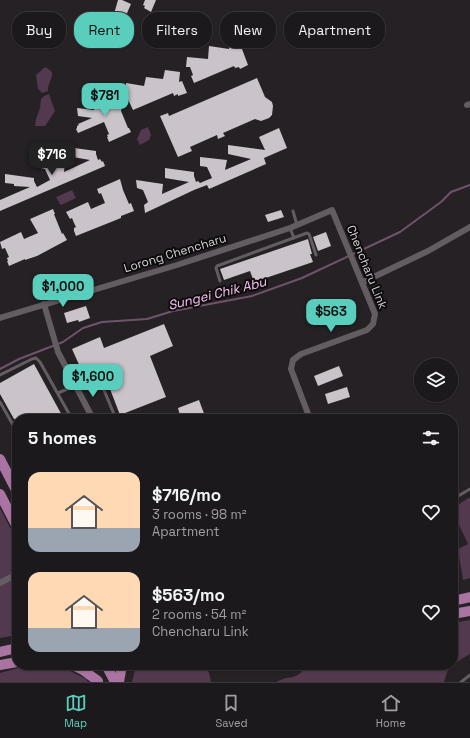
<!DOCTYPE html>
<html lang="en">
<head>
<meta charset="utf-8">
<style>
  :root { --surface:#1c191c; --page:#292629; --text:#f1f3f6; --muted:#a0a0a3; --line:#3a383b; --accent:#5acebd }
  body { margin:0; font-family:"Space Grotesk",sans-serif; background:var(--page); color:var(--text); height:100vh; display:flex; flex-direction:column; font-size:15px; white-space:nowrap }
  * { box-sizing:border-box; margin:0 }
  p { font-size:13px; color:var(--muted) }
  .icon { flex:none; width:22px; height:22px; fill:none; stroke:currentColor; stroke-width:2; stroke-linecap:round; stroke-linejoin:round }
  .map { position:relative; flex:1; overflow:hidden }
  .details { position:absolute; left:12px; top:414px; width:446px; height:256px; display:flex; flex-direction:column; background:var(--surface); border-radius:16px; box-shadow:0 1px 3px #0004,0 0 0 1px var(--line) }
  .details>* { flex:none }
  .top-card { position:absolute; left:12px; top:12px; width:446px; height:36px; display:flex; gap:8px }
  .buttons { position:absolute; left:414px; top:358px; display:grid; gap:8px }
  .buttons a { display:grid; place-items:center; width:44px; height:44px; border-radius:50%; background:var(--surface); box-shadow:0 1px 3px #0004,0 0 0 1px var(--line); font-size:20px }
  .price { position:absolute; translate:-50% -34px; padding:0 9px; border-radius:8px; background:var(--accent); color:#111; font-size:13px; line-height:26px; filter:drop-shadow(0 1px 2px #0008) }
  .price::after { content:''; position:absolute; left:50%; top:24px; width:12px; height:9px; margin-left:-6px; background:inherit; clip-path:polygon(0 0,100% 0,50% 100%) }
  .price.active { background:#222; color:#fff }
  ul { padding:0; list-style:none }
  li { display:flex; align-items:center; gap:12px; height:100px; padding:0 16px }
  li span { display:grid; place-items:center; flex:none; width:112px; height:80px; border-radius:12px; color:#555 }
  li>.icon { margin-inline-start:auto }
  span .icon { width:48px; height:48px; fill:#fffc; stroke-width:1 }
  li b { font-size:17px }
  h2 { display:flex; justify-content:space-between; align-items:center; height:48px; padding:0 16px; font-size:17px }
  .tag { padding:0 14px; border-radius:16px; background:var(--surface); box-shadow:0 1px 3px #0004,0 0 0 1px var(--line); font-size:14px; line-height:36px }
  .tag.active { background:var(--accent); color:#111 }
  .tabs { display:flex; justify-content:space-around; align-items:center; height:56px; border-top:1px solid var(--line); background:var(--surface); font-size:11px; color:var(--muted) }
  .tabs a { display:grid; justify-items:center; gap:2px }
  .tabs .active { color:var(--accent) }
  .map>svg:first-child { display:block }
  .green { fill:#52394d }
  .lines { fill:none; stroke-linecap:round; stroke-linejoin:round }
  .stream { stroke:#71526c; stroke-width:2 }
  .building { fill:#cac3c9 }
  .service { stroke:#635d62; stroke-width:3 }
  .minor { stroke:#635d62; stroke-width:6 }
  .primary { stroke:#aa74a2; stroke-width:10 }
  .labels { text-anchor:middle; stroke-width:4; stroke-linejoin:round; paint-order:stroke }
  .street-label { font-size:12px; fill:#d6d2d5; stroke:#0e0b0d }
  .water-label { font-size:13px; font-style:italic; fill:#fec6f4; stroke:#0e0b0d }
</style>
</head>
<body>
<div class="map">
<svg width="470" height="682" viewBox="0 0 470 682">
  <rect width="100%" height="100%" fill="#262125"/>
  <g class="green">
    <path d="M46 67 52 72C53 78 48 82 48 91L42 93 38 89 36 75 44 68Z"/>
    <path d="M49 94 55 111 45 126H35L36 119 40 108 41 99 44 96Z"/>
    <path d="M148 127 151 135 149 140 140 145 137 139 141 130Z"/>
    <path d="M72 190 76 198 61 205 60 204 56 197Z"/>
    <path d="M470 497V578L463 580 458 549 468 544 453 512V508Z"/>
    <path d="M0 508 17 541V635L0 638Z"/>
    <path d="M470 620V654L453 664V623Z"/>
    <path d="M29 665H58L86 679 88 682H0V673Z"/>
    <path d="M142 665H203L209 673 211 682H132L135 670Z"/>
    <path d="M307 665H452L448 669 444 682H276C291 674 296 682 307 665Z"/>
  </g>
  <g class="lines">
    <path class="stream" d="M0 369 19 359 63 342 83 328 102 322 147 319 173 311 252 296 302 278 400 232 441 202 451 192 470 185"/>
  </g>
  <g class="building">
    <path d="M118 0H122L131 4 121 27 117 25V23H115L117 15 114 14Z"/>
    <path d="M145 0H156L151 12 144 8 145 6 143 5Z"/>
    <path d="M230 41 243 43 242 49 248 65 240 69 239 67 235 68 234 66 194 83 191 76 193 75 190 67H186L187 57 208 59 209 46 229 49Z"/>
    <path d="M165 70 180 72 179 82 182 81 187 93 178 96V94L174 96 173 93 133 110 125 93 126 83 144 86 146 77 163 79Z"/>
    <path d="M257 78 265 97 272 102 273 106 272 115 269 118 261 121 255 119 223 133 225 136 218 139 217 135 190 147 192 151 178 157 160 116 168 113 169 116Z"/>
    <path d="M94 96 124 100 121 111 128 128H129L131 132 109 142 107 137H108L107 135 109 134 104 122 78 133 76 129 77 128V126L79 125 78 124 92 118 78 116 77 108 94 110Z"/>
    <path d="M279 128 287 148 264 158 266 164 209 189 207 185 194 190 145 213 144 205 148 202 143 190 137 188 136 180 163 184 162 194 189 182 165 178V168L194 172V176L196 182 198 181 200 183 212 178 207 167 200 166V157L227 160 225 170 251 159 228 154V145L265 150 259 137Z"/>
    <path d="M67 147 96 151V154L98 160 100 159 102 162 103 161 105 166 0 211V200L30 187 14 186V184L5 183V174L34 178V181L37 187 50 180 45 169 41 168V167L39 166 38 159 65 162 64 172 90 160 67 156Z"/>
    <path d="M120 179 123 190 129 204 131 203 134 211 121 216V218L76 236 74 231V228L76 227 74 223 72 218 70 219 66 212 88 202 91 209 105 203 101 193 99 194 97 189Z"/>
    <path d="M53 209 55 214H54L62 234 63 233 67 240 37 256 25 260V259L9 266 7 261H8L7 258 9 257 5 248 2 249 0 242 21 232 24 239 38 233 30 219Z"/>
    <path d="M281 210 284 217 268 222 265 215Z"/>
    <path d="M326 232 331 246 318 251 313 237Z"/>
    <path d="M308 239 312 254H310L313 262 254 282 250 271 224 280 220 269Z"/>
    <path d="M86 306 90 318 79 322 78 320 67 323 64 313Z"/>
    <path d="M164 324 173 346 150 356 166 397 120 415 105 376 119 371 120 366 116 365 85 378 72 349 100 337 104 348Z"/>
    <path d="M34 364 64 419H14L0 394V383Z"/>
    <path d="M339 366 343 376 318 386 314 376Z"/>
    <path d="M347 387 350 397 328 404 325 394Z"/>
    <path d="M199 400 206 419H181L178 408Z"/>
  </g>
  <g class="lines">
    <g class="service">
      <path d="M293 211 297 225"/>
      <path d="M290 228 294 238"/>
      <path d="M220 281 216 268 217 266 307 233 309 234 316 255"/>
      <path d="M0 375 32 359 36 358 40 362 72 419"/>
      <path d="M101 383 116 419"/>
      <path d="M58 393 117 368"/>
      <path d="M0 402 17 432"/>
      <path d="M453 499 470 489"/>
      <path d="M461 682 470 675"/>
    </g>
    <g class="minor">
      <path d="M467 105 470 104"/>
      <path d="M363 282 428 251 470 227"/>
      <path d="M44 304 58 352 93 419"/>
      <path d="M0 318 177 265 290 228 332 210 375 314 373 324 367 330 301 354 293 360 291 369 310 419"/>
      <path d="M0 583 17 574"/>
    </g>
    <g class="primary">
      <path d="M0 459 17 492"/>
      <path d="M0 494 17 527"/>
      <path d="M453 601 470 597"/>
      <path d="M453 614 470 611"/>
      <path d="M0 652 17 648"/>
      <path d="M0 665 17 662"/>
      <path d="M73 665 83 670 98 681"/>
      <path d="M106 665 115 682"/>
      <path d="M119 682 122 665"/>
    </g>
  </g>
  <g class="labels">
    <g class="street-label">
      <text transform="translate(175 253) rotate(-17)" y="4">Lorong Chencharu</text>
      <text transform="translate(367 267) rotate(68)" y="4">Chencharu Link</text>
    </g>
    <g class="water-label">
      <text transform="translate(217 293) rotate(-14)" y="5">Sungei Chik Abu</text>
    </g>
  </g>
</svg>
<div class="buttons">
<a><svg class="icon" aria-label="layers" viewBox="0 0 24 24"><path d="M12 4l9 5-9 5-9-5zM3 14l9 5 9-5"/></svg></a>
</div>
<b class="price" style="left:105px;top:117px">$781</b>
<b class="price active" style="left:52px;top:176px">$716</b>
<b class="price" style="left:63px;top:308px">$1,000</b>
<b class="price" style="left:331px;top:333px">$563</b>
<b class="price" style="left:93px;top:398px">$1,600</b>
<div class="top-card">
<a class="tag">Buy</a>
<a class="tag active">Rent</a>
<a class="tag">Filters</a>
<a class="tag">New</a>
<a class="tag">Apartment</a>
</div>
<section class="details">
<h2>5 homes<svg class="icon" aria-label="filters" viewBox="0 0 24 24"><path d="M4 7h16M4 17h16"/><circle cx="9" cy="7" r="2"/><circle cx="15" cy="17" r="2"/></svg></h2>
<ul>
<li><span style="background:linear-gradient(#ffd9b3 70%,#9aa5b1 0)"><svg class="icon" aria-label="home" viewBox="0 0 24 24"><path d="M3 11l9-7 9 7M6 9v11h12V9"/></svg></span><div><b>$716/mo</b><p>3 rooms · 98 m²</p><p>Apartment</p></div><svg class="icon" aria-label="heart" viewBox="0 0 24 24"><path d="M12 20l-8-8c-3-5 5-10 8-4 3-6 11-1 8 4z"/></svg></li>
<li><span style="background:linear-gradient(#ffd9b3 70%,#9aa5b1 0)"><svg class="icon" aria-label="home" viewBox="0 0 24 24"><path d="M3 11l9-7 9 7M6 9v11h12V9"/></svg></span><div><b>$563/mo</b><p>2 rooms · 54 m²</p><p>Chencharu Link</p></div><svg class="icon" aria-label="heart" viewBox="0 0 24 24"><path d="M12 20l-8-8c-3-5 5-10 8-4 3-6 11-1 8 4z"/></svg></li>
</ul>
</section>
</div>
<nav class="tabs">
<a class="active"><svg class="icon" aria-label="map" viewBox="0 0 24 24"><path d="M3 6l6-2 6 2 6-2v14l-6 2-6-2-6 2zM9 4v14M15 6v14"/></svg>Map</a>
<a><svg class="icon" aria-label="saved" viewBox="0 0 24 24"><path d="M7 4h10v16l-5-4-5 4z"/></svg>Saved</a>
<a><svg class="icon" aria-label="home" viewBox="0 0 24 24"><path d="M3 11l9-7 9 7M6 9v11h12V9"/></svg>Home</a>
</nav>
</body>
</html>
